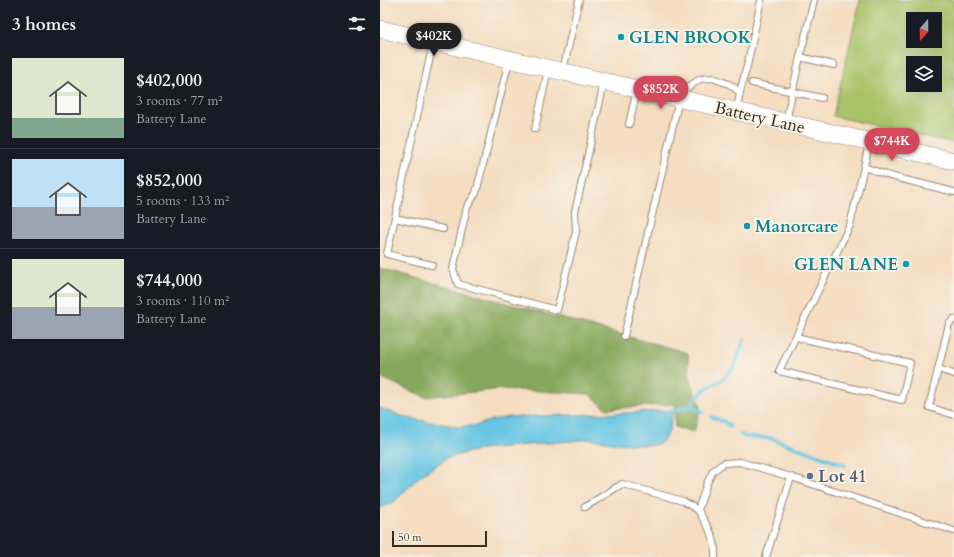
<!DOCTYPE html>
<html lang="en">
<head>
<meta charset="utf-8">
<style>
  :root { --surface:#171b24; --page:#20242c; --text:#f1f3f6; --muted:#9ea1a6; --line:#363941; --accent:#d1495b }
  body { margin:0; font-family:Cardo,serif; background:var(--page); color:var(--text); height:100vh; display:flex; flex-direction:column; font-size:15px; white-space:nowrap }
  * { box-sizing:border-box; margin:0 }
  p { font-size:13px; color:var(--muted) }
  .icon { flex:none; width:22px; height:22px; fill:none; stroke:currentColor; stroke-width:2; stroke-linecap:round; stroke-linejoin:round }
  .map { position:relative; flex:1; overflow:hidden }
  .drawer { display:flex; flex-direction:column; background:var(--surface); width:380px }
  .drawer>* { flex:none }
  .needle { width:26px; rotate:200deg }
  .fabs { position:absolute; left:526px; top:12px; display:grid; gap:8px }
  .fabs a { display:grid; place-items:center; width:36px; height:36px; border-radius:0px; background:var(--surface); box-shadow:0 4px 16px #0002; font-size:20px }
  .scale { position:absolute; left:12px; bottom:10px; width:95px; box-sizing:border-box; padding-left:4px; border:2px solid #3b2a1e; border-top:0; font-size:11px; line-height:14px; white-space:nowrap; color:#3b2a1e; -webkit-text-stroke:3px #f7f3e8; paint-order:stroke }
  .price { position:absolute; translate:-50% -34px; padding:0 9px; border-radius:14px; background:var(--accent); color:#fff; font-size:13px; line-height:26px; filter:drop-shadow(0 1px 2px #0008) }
  .price::after { content:''; position:absolute; left:50%; top:24px; width:12px; height:9px; margin-left:-6px; background:inherit; clip-path:polygon(0 0,100% 0,50% 100%) }
  .price.selected { background:#222; color:#fff }
  ul { padding:0; list-style:none }
  li { display:flex; align-items:center; gap:12px; height:100px; padding:0 12px }
  li+li { border-top:1px solid var(--line) }
  li span { display:grid; place-items:center; flex:none; width:112px; height:80px; border-radius:0px; color:#555 }
  li>.icon { margin-inline-start:auto }
  span .icon { width:48px; height:48px; fill:#fffc; stroke-width:1 }
  li b { font-size:17px }
  h2 { display:flex; justify-content:space-between; align-items:center; height:48px; padding:0 12px; font-size:17px }
  main { display:flex; flex:1; min-height:0 }
  .map>svg:first-child { display:block }
  .green { fill:#a8c268; stroke:#727643; fill-rule:evenodd }
  .forest { fill:#86a85c; stroke:#60693d }
  .water { fill:#65c5e3; stroke:#507880 }
  .lines { fill:none; stroke-linecap:round; stroke-linejoin:round }
  .stream { stroke:#65c5e3; stroke-width:4 }
  .lane-casing { stroke:#988470; stroke-width:8 }
  .secondary-casing { stroke:#988470; stroke-width:18 }
  .lane { stroke:#fff; stroke-width:6 }
  .secondary { stroke:#fff; stroke-width:17 }
  .culture-dot { fill:#0f9aa8; stroke:#f7f3e8; stroke-width:1.5 }
  .service-dot { fill:#5c6f8a; stroke:#f7f3e8; stroke-width:1.5 }
  .labels { text-anchor:middle; stroke-width:4; stroke-linejoin:round; paint-order:stroke }
  .culture-label { font-size:17px; font-weight:bold; fill:#0d838f; stroke:#f7f3e8; text-anchor:start }
  .street-label { font-size:17px; fill:#3b2a1e; stroke:#f7f3e8 }
  .service-label { font-size:17px; font-weight:bold; fill:#4e5e75; stroke:#f7f3e8; text-anchor:start }
</style>
</head>
<body>
<main>
<section class="drawer">
<h2>3 homes<svg class="icon" aria-label="filters" viewBox="0 0 24 24"><path d="M4 7h16M4 17h16"/><circle cx="9" cy="7" r="2"/><circle cx="15" cy="17" r="2"/></svg></h2>
<ul>
<li><span style="background:linear-gradient(#dfe7d0 75%,#7fa58c 0)"><svg class="icon" aria-label="home" viewBox="0 0 24 24"><path d="M3 11l9-7 9 7M6 9v11h12V9"/></svg></span><div><b>$402,000</b><p>3 rooms · 77 m²</p><p>Battery Lane</p></div></li>
<li><span style="background:linear-gradient(#bfe0f5 60%,#9aa5b1 0)"><svg class="icon" aria-label="home" viewBox="0 0 24 24"><path d="M3 11l9-7 9 7M6 9v11h12V9"/></svg></span><div><b>$852,000</b><p>5 rooms · 133 m²</p><p>Battery Lane</p></div></li>
<li><span style="background:linear-gradient(#dfe7d0 60%,#9aa5b1 0)"><svg class="icon" aria-label="home" viewBox="0 0 24 24"><path d="M3 11l9-7 9 7M6 9v11h12V9"/></svg></span><div><b>$744,000</b><p>3 rooms · 110 m²</p><p>Battery Lane</p></div></li>
</ul>
</section>
<div class="map">
<svg width="574" height="557" viewBox="0 0 574 557">
  <rect width="100%" height="100%" fill="#f7f3e8"/>
  <filter id="ink" filterUnits="userSpaceOnUse"><feTurbulence type="fractalNoise" baseFrequency=".025" numOctaves="2"/><feDisplacementMap in="SourceGraphic" scale="8" xChannelSelector="R" yChannelSelector="G"/><feConvolveMatrix kernelMatrix="1 2 1 2 8 2 1 2 1" color-interpolation-filters="sRGB"/></filter>
  <filter id="wash" filterUnits="userSpaceOnUse"><feTurbulence type="fractalNoise" baseFrequency=".012" numOctaves="4" result="noise"/><feDisplacementMap in="SourceGraphic" scale="16" xChannelSelector="R" yChannelSelector="G"/><feGaussianBlur stdDeviation="0.9" result="paint"/><feColorMatrix in="noise" values="0 0 0 0 0 0 0 0 0 0 0 0 0 0 0 0 0 1.4 0 .05"/><feComposite in="paint" operator="in"/></filter>
  <g filter="url(#wash)">
    <rect width="100%" height="100%" fill="#f4ddc1"/>
    <path class="green" d="M480 0H574V143L453 116ZM533 19H555V41H533ZM533 63H555V85H533Z"/>
    <path class="forest" d="M0 268 308 353 309 373 315 394 321 406 314 432 295 427 294 404 227 409 209 394 123 389 45 397 2 378 0 376Z"/>
    <path class="water" d="M0 407 5 410 27 418 79 427 98 425 112 420 130 417 245 413 293 410 289 432 282 442 274 445H260L238 443 212 439 101 449 67 458 40 476 13 503 0 508Z"/>
    <g class="lines">
      <g class="stream">
        <path d="M310 406 323 412"/>
        <path d="M293 410 310 406 324 390 343 379 353 368 364 340"/>
        <path d="M332 417 345 422 350 427"/>
        <path d="M361 435 366 437 390 438 465 465"/>
      </g>
    </g>
  </g>
  <g filter="url(#ink)">
    <g class="lines">
      <g class="lane-casing">
        <g id="lane">
          <path d="M420 57 454 65"/>
          <path d="M129 61 96 193 87 207 73 269 78 284 177 310 196 232 195 212 224 83"/>
          <path d="M183 70 199 0"/>
          <path d="M372 83 442 98"/>
          <path d="M357 110 360 92 368 62 381 0"/>
          <path d="M406 121 420 57 434 0"/>
          <path d="M249 124 257 90"/>
          <path d="M155 129 168 70"/>
          <path d="M484 167 510 176 574 192"/>
          <path d="M15 218 63 229"/>
          <path d="M52 265 7 254 53 43"/>
          <path d="M574 319 569 324 549 407 574 415"/>
          <path d="M244 336 299 99 307 88 320 79 332 78 349 84 360 92"/>
          <path d="M416 337 530 363 522 400 399 371 470 225 484 167 489 143"/>
          <path d="M558 369 574 374"/>
          <path d="M205 507 242 484 303 501 318 510"/>
          <path d="M335 557C336 535 328 528 318 510L327 483 333 471 344 463 360 462 411 477"/>
          <path d="M386 557 411 477 574 531"/>
        </g>
      </g>
      <g class="secondary-casing">
        <path id="secondary" d="M0 29 270 92 400 121 574 161"/>
      </g>
      <use href="#lane" class="lane"/>
      <use href="#secondary" class="secondary"/>
    </g>
  </g>
  <g class="culture-dot">
    <circle cx="241" cy="37" r="4"/>
    <circle cx="367" cy="226" r="4"/>
    <circle cx="526" cy="264" r="4"/>
  </g>
  <circle class="service-dot" cx="430" cy="476" r="4"/>
  <g class="labels">
    <g class="culture-label">
      <text x="249" y="43">GLEN BROOK</text>
      <text x="375" y="232">Manorcare</text>
      <text x="518" y="270" text-anchor="end">GLEN LANE</text>
    </g>
    <g class="street-label">
      <text transform="translate(380 117) rotate(13)" y="6">Battery Lane</text>
    </g>
    <g class="service-label">
      <text x="438" y="482">Lot 41</text>
    </g>
  </g>
</svg>
<div class="fabs">
<a><svg class="needle" viewBox="-14 -14 28 28"><path d="M0-13l5 13h-10z" fill="#e53935"/><path d="M0 13l5-13h-10z" fill="#9ea1a6"/></svg></a>
<a><svg class="icon" aria-label="layers" viewBox="0 0 24 24"><path d="M12 4l9 5-9 5-9-5zM3 14l9 5 9-5"/></svg></a>
</div>
<div class="scale">50 m</div>
<b class="price selected" style="left:54px;top:57px">$402K</b>
<b class="price" style="left:281px;top:110px">$852K</b>
<b class="price" style="left:512px;top:162px">$744K</b>
</div>
</main>
</body>
</html>
